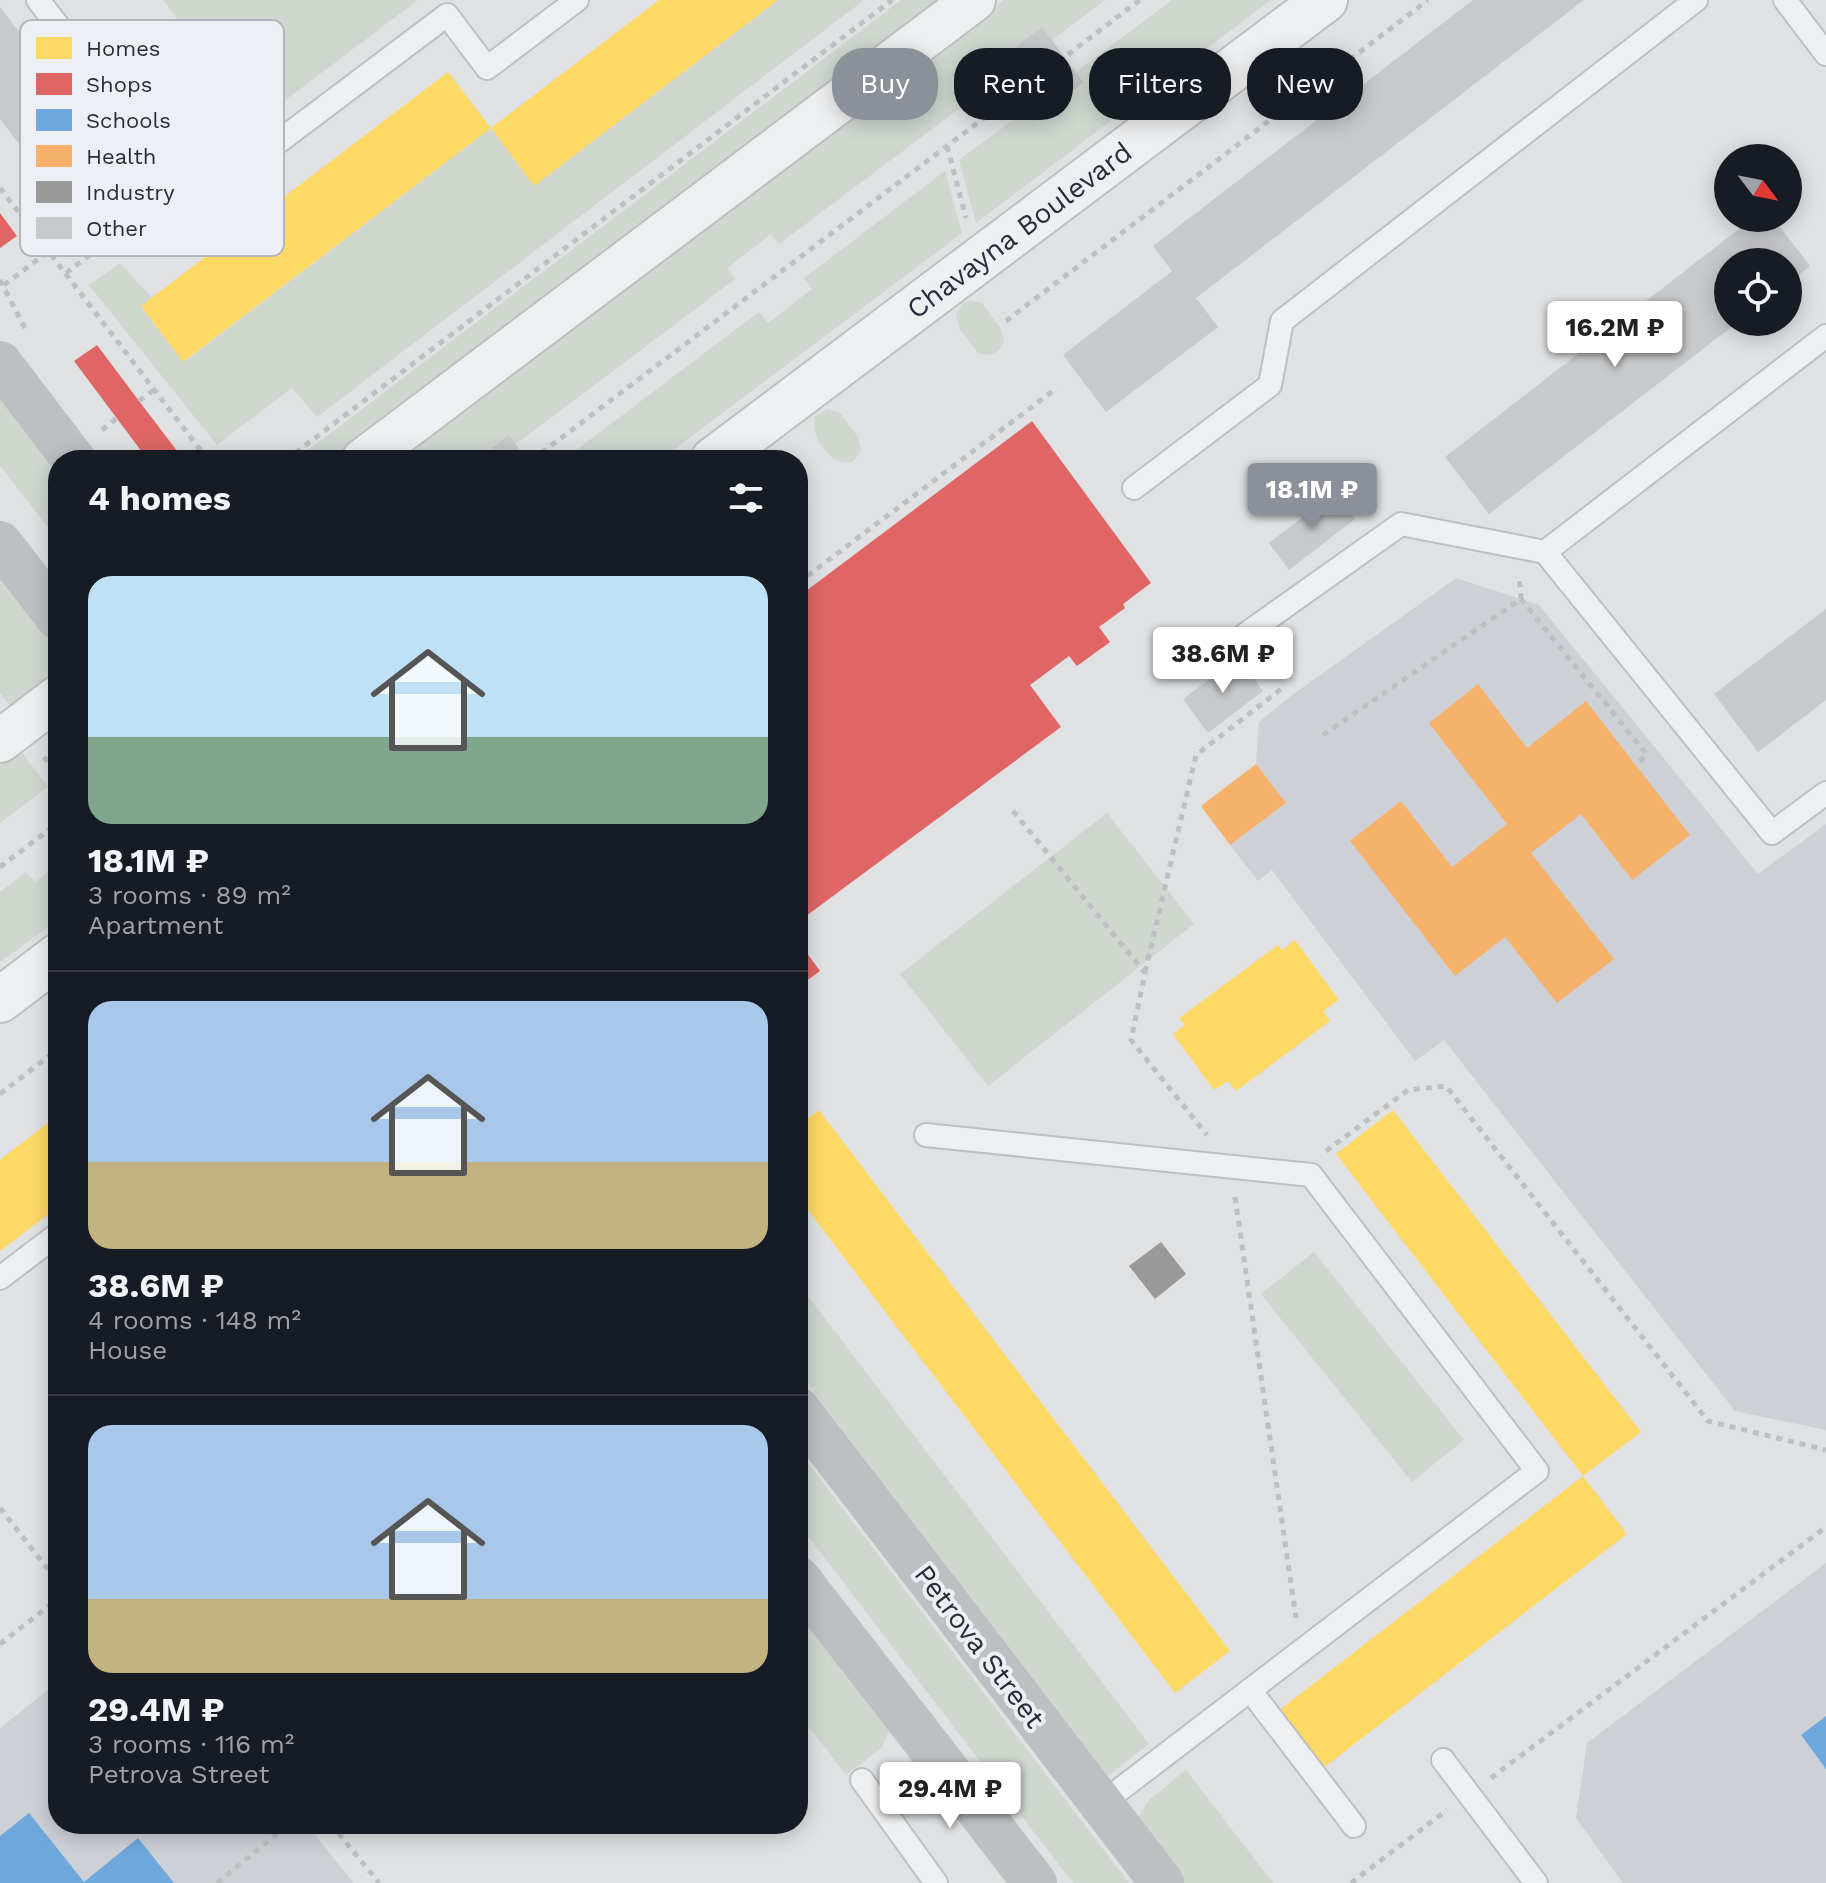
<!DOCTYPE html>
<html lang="en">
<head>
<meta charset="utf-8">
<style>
  :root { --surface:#171b24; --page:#242831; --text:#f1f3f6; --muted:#9ea1a6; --line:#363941; --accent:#8c9099 }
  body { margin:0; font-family:"Work Sans",sans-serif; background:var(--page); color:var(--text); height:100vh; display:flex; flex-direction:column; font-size:30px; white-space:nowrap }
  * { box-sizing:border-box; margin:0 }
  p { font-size:26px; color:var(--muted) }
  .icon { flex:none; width:44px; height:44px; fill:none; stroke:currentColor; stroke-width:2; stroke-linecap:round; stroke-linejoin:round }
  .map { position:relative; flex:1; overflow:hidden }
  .side { position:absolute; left:48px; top:450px; width:760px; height:1384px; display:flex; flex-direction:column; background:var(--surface); border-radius:32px; box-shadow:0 4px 20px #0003 }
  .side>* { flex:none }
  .hud { position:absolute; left:832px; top:48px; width:760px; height:72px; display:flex; gap:16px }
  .needle { width:52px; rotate:122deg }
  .tools { position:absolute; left:1714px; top:144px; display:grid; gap:16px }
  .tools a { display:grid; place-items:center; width:88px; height:88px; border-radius:50%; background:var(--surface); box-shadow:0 4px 20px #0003; font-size:40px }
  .price { position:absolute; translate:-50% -68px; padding:0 18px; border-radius:8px; background:#fff; color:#222; font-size:26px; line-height:52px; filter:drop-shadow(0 2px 4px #0008) }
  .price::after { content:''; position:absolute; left:50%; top:48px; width:24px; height:18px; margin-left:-12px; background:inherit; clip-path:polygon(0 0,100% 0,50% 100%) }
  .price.on { background:var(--accent); color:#fff }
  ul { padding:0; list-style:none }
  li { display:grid; align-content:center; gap:16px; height:424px; padding:0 40px }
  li+li { border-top:2px solid var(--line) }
  li span { display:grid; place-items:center; height:248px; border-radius:24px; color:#555 }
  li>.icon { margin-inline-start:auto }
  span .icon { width:144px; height:144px; fill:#fffc; stroke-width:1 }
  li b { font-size:34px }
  h2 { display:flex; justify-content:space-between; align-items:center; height:96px; padding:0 40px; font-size:34px }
  .pill { padding:0 28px; border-radius:32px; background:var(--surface); box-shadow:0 4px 20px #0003; font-size:28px; line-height:72px }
  .pill.on { background:var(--accent); color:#fff }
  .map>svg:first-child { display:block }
  .built { fill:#cdd0d5 }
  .green { fill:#cfd7cf }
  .homes { fill:#ffd966 }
  .shops { fill:#e06666 }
  .schools { fill:#6fa8dc }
  .health { fill:#f6b26b }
  .industry { fill:#999 }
  .building { fill:#c7c9cb }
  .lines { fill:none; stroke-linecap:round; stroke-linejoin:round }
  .service-casing { stroke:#bdbfc1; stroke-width:26 }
  .minor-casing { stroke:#bdbfc1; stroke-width:46 }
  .tertiary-casing { stroke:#bdbfc1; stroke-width:48 }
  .path { stroke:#bdbfc2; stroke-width:5; stroke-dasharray:6 6; stroke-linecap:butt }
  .service { stroke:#eeeff0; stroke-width:22 }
  .minor { stroke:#eeeff0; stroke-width:42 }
  .tertiary { stroke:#eeeff0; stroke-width:44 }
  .secondary { stroke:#bdbfc3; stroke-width:44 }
  .labels { text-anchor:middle; stroke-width:8; stroke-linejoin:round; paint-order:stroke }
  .street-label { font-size:28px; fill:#282e39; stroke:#eceff3 }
  .key { fill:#eceff3; stroke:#b1b5bb; stroke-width:2 }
  .key-label { font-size:22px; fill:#282e39 }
</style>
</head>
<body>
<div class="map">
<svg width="1826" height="1883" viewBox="0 0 1826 1883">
  <rect width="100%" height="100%" fill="#dfe1e3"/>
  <g class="built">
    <path d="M1456 578 1539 605 1758 874 1826 824V1430L1735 1411 1444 1040 1415 1061 1272 870 1258 881 1230 845 1285 803 1256 764 1259 722 1292 695Z"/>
    <path d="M1826 1563V1883H1623L1576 1818 1587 1743Z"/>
    <path d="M58 1682V1824H306L354 1883H0V1728Z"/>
  </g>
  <g class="green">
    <path d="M163 0H418L255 123Z"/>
    <path d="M778 0H864L317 417 292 388 217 445 89 285 120 263 152 298 141 307 184 362 491 128 535 185Z"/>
    <path d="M901 0H950L338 460H295Z"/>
    <path d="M1004 0H1105L1052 40 1042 28 1000 78 779 244 771 234 727 268 735 279 516 444 508 436 476 460H395Z"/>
    <path d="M1172 0H1271L976 223 959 160 1024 112 1033 122 1084 84 1076 72Z"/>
    <path d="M945 171 962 233 660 460H563L759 312 768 323 812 289 804 278Z"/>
    <path d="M969 301 982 303 1001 329 1004 341C999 354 990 357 978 353L959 328 956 315 963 304Z"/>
    <path d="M0 398 58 474V540L0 466Z"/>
    <path d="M827 409 839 412 858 437 861 450 854 461C832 470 810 437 815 417Z"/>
    <path d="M0 568 58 641V682L16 713 0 693Z"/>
    <path d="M20 750 48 787 0 823V765Z"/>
    <path d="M1107 813 1194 924 988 1086 900 974Z"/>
    <path d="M58 864V920L0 962V892L26 872 35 882Z"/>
    <path d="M1314 1252 1464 1440 1412 1482 1261 1294Z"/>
    <path d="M798 1283 1149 1744 1105 1778 798 1371Z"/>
    <path d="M798 1450 1129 1883H1073L798 1523Z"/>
    <path d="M798 1596 895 1719 882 1747 846 1775 798 1713Z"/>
    <path d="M911 1760 930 1764 1021 1883H1006L942 1799 922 1814 899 1783 897 1771Z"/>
    <path d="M1186 1770 1273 1883H1184L1136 1821 1149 1800Z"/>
  </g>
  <g class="homes">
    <path d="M659 0H778L534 186 491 128 183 362 141 306 448 72 491 128Z"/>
    <path d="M1295 940 1339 1000 1323 1011 1330 1021 1236 1091 1228 1081 1214 1090 1173 1034 1185 1025 1179 1018 1278 945 1282 950Z"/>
    <path d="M819 1110 1230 1651 1175 1693 798 1197V1126Z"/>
    <path d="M1393 1110 1641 1432 1583 1476 1336 1154Z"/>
    <path d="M58 1115V1207L0 1251V1160Z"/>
    <path d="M1583 1476 1627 1534 1322 1769 1278 1711Z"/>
  </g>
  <g class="shops">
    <path d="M0 213 17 236 0 248Z"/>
    <path d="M97 345 139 401 184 460H148L74 361Z"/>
    <path d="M1032 421 1151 583 1123 604 1125 608 1099 627 1110 642 1077 666 1069 656 1030 685 1061 727 798 922V597Z"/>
    <path d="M798 941 820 971 798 987Z"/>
  </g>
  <g class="schools">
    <path d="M1826 1716V1769L1801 1735Z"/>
    <path d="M29 1813 84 1882 138 1838 174 1883H0V1836Z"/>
  </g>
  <g class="health">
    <path d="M1478 684 1527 748 1586 701 1690 835 1632 880 1581 814 1531 853 1614 959 1557 1003 1505 937 1455 976 1350 841 1401 801 1452 867 1507 824 1429 723Z"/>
    <path d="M1256 764 1286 803 1230 845 1201 806Z"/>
  </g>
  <path class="industry" d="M1161 1242 1186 1274 1155 1299 1129 1266Z"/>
  <g class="building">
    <path d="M1473 0H1584L1196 298 1218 327 1106 412 1063 355 1172 271 1153 246Z"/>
    <path d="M0 7 124 168 70 210 0 119Z"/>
    <path d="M1042 27 1084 83 1033 122 990 66Z"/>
    <path d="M1753 218H1773L1810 266 1788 283V262H1728V322H1738L1489 514 1445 457Z"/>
    <path d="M509 435 527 460H476Z"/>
    <path d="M1335 492 1355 519 1289 570 1269 543Z"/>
    <path d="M1826 609V700L1758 752 1714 694Z"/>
    <path d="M1239 658 1263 691 1208 733 1183 699Z"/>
  </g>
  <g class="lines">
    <g class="service-casing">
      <g id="service">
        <path d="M38 0 196 204 447 15 487 68 577 0"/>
        <path d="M1785 0 1826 54"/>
        <path d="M1134 488 1270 385 1282 321 1696 0"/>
        <path d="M1545 552 1826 336"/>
        <path d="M1246 634 1401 524 1545 552 1772 833 1826 793"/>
        <path d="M926 1135 1311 1175 1537 1471 1101 1804"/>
        <path d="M0 1278 58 1234"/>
        <path d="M1250 1690 1354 1826"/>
        <path d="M1443 1760 1536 1883"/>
        <path d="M862 1780 936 1883"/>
      </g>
    </g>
    <g class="minor-casing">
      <g id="minor">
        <path d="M363 460 974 0"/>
        <path d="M0 741 58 697"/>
      </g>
    </g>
    <g class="tertiary-casing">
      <g id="tertiary">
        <path d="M713 460 1325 0"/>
        <path d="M0 1000 58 956"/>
      </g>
    </g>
    <g class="path">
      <path d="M947 146 966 218"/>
      <path d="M0 188 208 460"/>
      <path d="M66 273 157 204"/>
      <path d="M0 280 27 332"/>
      <path d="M4 285 49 251"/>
      <path d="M1006 321 1428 0"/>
      <path d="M139 401 155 389"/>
      <path d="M102 430 117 418"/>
      <path d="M286 460 892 0"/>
      <path d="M532 460 1140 0"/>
      <path d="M798 583 1057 388"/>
      <path d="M1521 599 1647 755 1636 765"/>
      <path d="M1323 735 1521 599 1519 576"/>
      <path d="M44 757 58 776"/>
      <path d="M1013 811 1145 973 1131 1040 1207 1135"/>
      <path d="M0 867 58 823"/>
      <path d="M1145 972 1196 755 1285 686"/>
      <path d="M0 1094 58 1049"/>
      <path d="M1326 1151 1408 1090 1446 1086 1708 1421 1826 1450"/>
      <path d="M1235 1197 1296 1618"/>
      <path d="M0 1508 58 1582"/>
      <path d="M0 1644 58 1599"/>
      <path d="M1491 1778 1826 1527"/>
      <path d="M331 1824 379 1883"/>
      <path d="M217 1883 289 1824"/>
      <path d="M1351 1883 1447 1810"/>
    </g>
    <use href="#service" class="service"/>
    <use href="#minor" class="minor"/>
    <use href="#tertiary" class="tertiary"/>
    <g class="secondary">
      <path d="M0 363 74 460"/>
      <path d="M0 543 58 618"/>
      <path d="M798 1409 1162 1883"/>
      <path d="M798 1578 1035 1883"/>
    </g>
  </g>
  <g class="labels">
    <g class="street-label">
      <text transform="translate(1019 230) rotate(-37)" y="10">Chavayna Boulevard</text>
      <text transform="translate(980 1646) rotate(53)" y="10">Petrova Street</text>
    </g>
  </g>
  <rect x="20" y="20" width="264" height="236" rx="12" class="key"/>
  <rect x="36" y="37" width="36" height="22" fill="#ffd966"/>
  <rect x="36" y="73" width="36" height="22" fill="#e06666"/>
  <rect x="36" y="109" width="36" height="22" fill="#6fa8dc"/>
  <rect x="36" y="145" width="36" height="22" fill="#f6b26b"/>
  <rect x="36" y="181" width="36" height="22" fill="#999"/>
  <rect x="36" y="217" width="36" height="22" fill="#c7c9cb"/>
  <g class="key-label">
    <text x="86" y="56">Homes</text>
    <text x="86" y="92">Shops</text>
    <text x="86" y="128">Schools</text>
    <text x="86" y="164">Health</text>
    <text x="86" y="200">Industry</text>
    <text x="86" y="236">Other</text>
  </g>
</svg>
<div class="tools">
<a><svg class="needle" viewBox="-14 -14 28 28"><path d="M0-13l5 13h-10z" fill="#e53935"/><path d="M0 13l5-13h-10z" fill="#9ea1a6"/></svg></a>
<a><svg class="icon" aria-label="locate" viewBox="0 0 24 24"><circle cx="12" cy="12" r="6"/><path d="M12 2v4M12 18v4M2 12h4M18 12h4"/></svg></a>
</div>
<b class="price" style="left:1615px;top:369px">16.2M ₽</b>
<b class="price on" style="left:1312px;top:531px">18.1M ₽</b>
<b class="price" style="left:1223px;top:695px">38.6M ₽</b>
<b class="price" style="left:950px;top:1830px">29.4M ₽</b>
<div class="hud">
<a class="pill on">Buy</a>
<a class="pill">Rent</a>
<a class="pill">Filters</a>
<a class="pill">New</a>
</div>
<section class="side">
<h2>4 homes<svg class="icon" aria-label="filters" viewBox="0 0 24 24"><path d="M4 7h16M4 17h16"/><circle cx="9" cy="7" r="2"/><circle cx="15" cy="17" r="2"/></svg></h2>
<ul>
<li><span style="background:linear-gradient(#bfe0f5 65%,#7fa58c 0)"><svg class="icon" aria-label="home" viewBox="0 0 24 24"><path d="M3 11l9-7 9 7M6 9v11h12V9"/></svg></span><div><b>18.1M ₽</b><p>3 rooms · 89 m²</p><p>Apartment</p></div></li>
<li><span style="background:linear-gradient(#a9c7e8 65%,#c2b280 0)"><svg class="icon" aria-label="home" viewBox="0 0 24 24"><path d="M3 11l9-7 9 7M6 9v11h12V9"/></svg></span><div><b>38.6M ₽</b><p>4 rooms · 148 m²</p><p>House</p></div></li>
<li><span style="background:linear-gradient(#a9c7e8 70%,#c2b280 0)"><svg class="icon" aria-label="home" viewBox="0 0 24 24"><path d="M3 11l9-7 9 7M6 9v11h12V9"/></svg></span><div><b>29.4M ₽</b><p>3 rooms · 116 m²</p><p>Petrova Street</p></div></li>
</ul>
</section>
</div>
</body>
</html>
